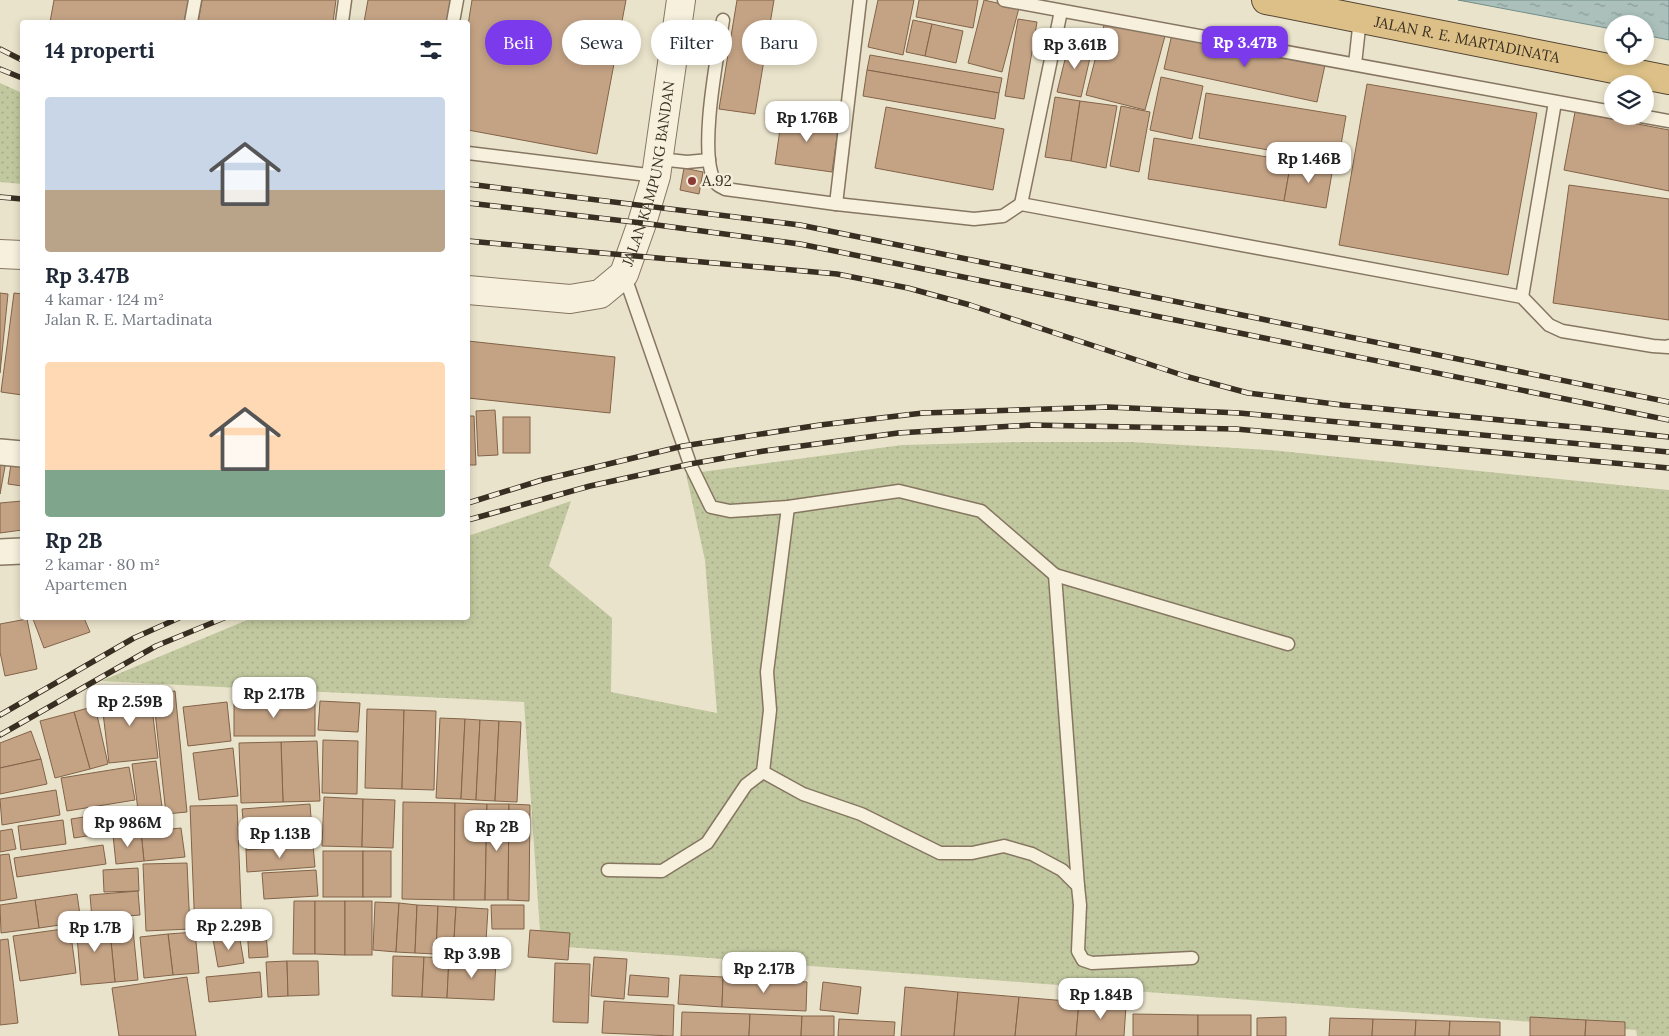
<!DOCTYPE html>
<html lang="id">
<head>
<meta charset="utf-8">
<style>
  :root { --surface:#fff; --page:#f2f2f3; --text:#1f2937; --muted:#747a83; --accent:#7c3aed }
  body { margin:0; font-family:Lora,serif; background:var(--page); color:var(--text); height:100vh; display:flex; flex-direction:column; font-size:19px; white-space:nowrap }
  * { box-sizing:border-box; margin:0 }
  p { font-size:16px; color:var(--muted) }
  .icon { flex:none; width:28px; height:28px; fill:none; stroke:currentColor; stroke-width:2; stroke-linecap:round; stroke-linejoin:round }
  .map { position:relative; flex:1; overflow:hidden }
  .sheet { position:absolute; left:20px; top:20px; width:450px; height:600px; display:flex; flex-direction:column; background:var(--surface); border-radius:5px; box-shadow:0 2px 8px #0003 }
  .sheet>* { flex:none }
  .guide { position:absolute; left:485px; top:20px; width:475px; height:45px; display:flex; gap:10px }
  .buttons { position:absolute; left:1604px; top:15px; display:grid; gap:10px }
  .buttons a { display:grid; place-items:center; width:50px; height:50px; border-radius:50%; background:var(--surface); box-shadow:0 2px 8px #0003; font-size:25px }
  .price { position:absolute; translate:-50% -42px; padding:0 11px; border-radius:10px; background:#fff; color:#222; font-size:16px; line-height:32px; filter:drop-shadow(0 1px 2px #0008) }
  .price::after { content:''; position:absolute; left:50%; top:30px; width:15px; height:11px; margin-left:-8px; background:inherit; clip-path:polygon(0 0,100% 0,50% 100%) }
  .price.active { background:var(--accent); color:#fff }
  ul { padding:0; list-style:none }
  li { display:grid; align-content:center; gap:10px; height:265px; padding:0 25px }
  li span { display:grid; place-items:center; height:155px; border-radius:5px; color:#555 }
  li>.icon { margin-inline-start:auto }
  span .icon { width:90px; height:90px; fill:#fffc; stroke-width:1 }
  li b { font-size:21px }
  h2 { display:flex; justify-content:space-between; align-items:center; height:60px; padding:0 25px; font-size:21px }
  .tag { padding:0 18px; border-radius:22px; background:var(--surface); box-shadow:0 2px 8px #0003; font-size:18px; line-height:45px }
  .tag.active { background:var(--accent); color:#fff }
  .map>svg:first-child { display:block }
  .grass { fill:url(#grass-dots) }
  .water { fill:url(#water-ripples); stroke:#728d88 }
  .building { fill:#c4a385; stroke:#826349 }
  .lines { fill:none; stroke-linecap:round; stroke-linejoin:round }
  .service-casing { stroke:#867661; stroke-width:15 }
  .minor-casing { stroke:#867661; stroke-width:28 }
  .tertiary-casing { stroke:#867661; stroke-width:30 }
  .trunk-casing { stroke:#544534; stroke-width:30 }
  .service { stroke:#f6f0dd; stroke-width:12 }
  .minor { stroke:#f6f0dd; stroke-width:25 }
  .tertiary { stroke:#f6f0dd; stroke-width:28 }
  .trunk { stroke:#dcc087; stroke-width:28 }
  .rail-casing { stroke:#382e22; stroke-width:5.5 }
  .rail { stroke:#f3edda; stroke-width:4; stroke-dasharray:11; stroke-linecap:butt }
  .poi-dot { fill:#8e3b37; stroke:#f3edda; stroke-width:2 }
  .labels { text-anchor:middle; stroke-width:4.5; stroke-linejoin:round; paint-order:stroke }
  .street-label { font-size:15px; fill:#382e22; stroke:#f3edda }
  .poi-label { font-size:15px; fill:#382e22; stroke:#f3edda; text-anchor:start }
</style>
</head>
<body>
<div class="map">
<svg width="1669" height="1036" viewBox="0 0 1669 1036">
  <defs>
    <pattern id="grass-dots" width="8" height="8" patternUnits="userSpaceOnUse" patternTransform="scale(1.25)"><rect width="8" height="8" fill="#c1c89f"/><path d="M2 2h.1M6 6h.1" fill="none" stroke="#a7ac89" stroke-width="1.8" stroke-linecap="round"/></pattern>
    <pattern id="water-ripples" width="26" height="14" patternUnits="userSpaceOnUse" patternTransform="scale(1.25)"><rect width="26" height="14" fill="#abc0bb"/><path d="M2 4q2-2 4 0t4 0M15 11q2-2 4 0t4 0" fill="none" stroke="#8c9c98"/></pattern>
  </defs>
  <rect width="100%" height="100%" fill="#eae3cb"/>
  <g class="grass">
    <path d="M0 83 22 93V184L0 182Z"/>
    <path d="M1022 442H1132L1269 450 1669 490V1036H1637L1636 1030 541 945 524 702 101 681 252 618H468V536L571 501 549 566 612 618 611 692 717 713 705 560 686 474 902 445Z"/>
  </g>
  <path class="water" d="M1458 0H1669V40L1645 35V24H1612V29Z"/>
  <g class="building">
    <path d="M54 0H189L184 22H50Z"/>
    <path d="M202 0H336L333 22H198Z"/>
    <path d="M368 0H455L450 22H364Z"/>
    <path d="M472 0H626L597 154 468 130V25Z"/>
    <path d="M737 0H774L755 114 719 109Z"/>
    <path d="M878 0H914L903 55 868 47Z"/>
    <path d="M919 0H978L973 28 916 17Z"/>
    <path d="M984 0 1019 8 1002 72 968 63Z"/>
    <path d="M1018 19 1037 22 1024 99 1005 96Z"/>
    <path d="M913 20 932 24 925 56 906 52Z"/>
    <path d="M1105 21 1165 36 1145 110 1086 95Z"/>
    <path d="M932 24 963 31 956 63 925 56Z"/>
    <path d="M1172 34 1325 65 1317 102 1164 69Z"/>
    <path d="M1069 43 1092 49 1081 97 1057 92Z"/>
    <path d="M870 55 1002 78 999 93 867 70Z"/>
    <path d="M867 70 999 93 995 119 863 96Z"/>
    <path d="M1161 77 1203 86 1192 139 1150 130Z"/>
    <path d="M1367 84 1537 113 1508 275 1339 245Z"/>
    <path d="M1206 93 1346 116 1338 162 1199 138Z"/>
    <path d="M1055 97 1080 101 1071 161 1045 157Z"/>
    <path d="M1080 101 1117 106 1106 168 1071 161Z"/>
    <path d="M1121 106 1150 112 1139 172 1110 166Z"/>
    <path d="M886 107 1004 129 993 190 875 168Z"/>
    <path d="M1575 112 1669 130V191L1564 170Z"/>
    <path d="M782 115 839 123 832 172 775 164Z"/>
    <path d="M1154 138 1291 161 1284 201 1148 179Z"/>
    <path d="M1291 161 1333 167 1326 208 1284 201Z"/>
    <path d="M684 168 703 172 699 194 680 190Z"/>
    <path d="M1569 185 1669 199V320L1553 303Z"/>
    <path d="M0 293 8 294 0 373Z"/>
    <path d="M14 293 22 294V395L1 392Z"/>
    <path d="M468 341 615 357 610 413 468 398Z"/>
    <path d="M495 410 498 455 478 456 476 411Z"/>
    <path d="M468 416H474L476 465H468Z"/>
    <rect x="503" y="417" width="27" height="36"/>
    <path d="M0 460 6 461 0 494Z"/>
    <path d="M11 464 22 465V486L8 484Z"/>
    <path d="M22 501V530L0 533V503Z"/>
    <path d="M39 618H84L90 632 44 648 33 619Z"/>
    <path d="M27 619 37 669 5 676 0 652V624Z"/>
    <path d="M150 691 158 758 109 763 101 696Z"/>
    <path d="M175 691 187 812 166 814 153 693Z"/>
    <path d="M320 701 360 703 358 732 318 730Z"/>
    <path d="M227 702 231 741 188 746 183 707Z"/>
    <rect x="234" y="702" width="81" height="34"/>
    <path d="M95 706 108 764 90 769 74 712Z"/>
    <path d="M367 709 404 710 402 789 365 788Z"/>
    <path d="M404 710 436 711 434 790 402 789Z"/>
    <path d="M74 712 90 769 55 778 40 721Z"/>
    <path d="M440 718 465 719 461 799 436 798Z"/>
    <path d="M465 719 480 720 476 800 461 799Z"/>
    <path d="M480 720 499 721 495 801 476 800Z"/>
    <path d="M499 721 521 722 517 802 495 801Z"/>
    <path d="M31 731 41 759 0 768V743Z"/>
    <path d="M323 740 358 741 357 794 322 793Z"/>
    <path d="M317 741 320 801 283 802 281 742Z"/>
    <path d="M281 742 283 802 241 803 239 743Z"/>
    <path d="M233 748 238 796 199 800 193 753Z"/>
    <path d="M41 759 47 784 0 794V768Z"/>
    <path d="M156 761 164 822 140 825 132 764Z"/>
    <path d="M129 767 135 800 67 811 61 778Z"/>
    <path d="M56 790 60 815 2 825 0 799Z"/>
    <path d="M324 797 363 799 362 847 322 846Z"/>
    <path d="M363 799 395 800 393 848 362 847Z"/>
    <path d="M403 802 455 803 454 900 402 899Z"/>
    <path d="M455 803 487 804 485 900H454Z"/>
    <path d="M310 804 313 845 246 850 242 809Z"/>
    <path d="M487 804H509L508 900H485Z"/>
    <path d="M509 804 530 805 529 901 508 900Z"/>
    <path d="M237 805 242 930 195 932 190 806Z"/>
    <path d="M134 809 137 828 74 838 71 819Z"/>
    <path d="M63 820 66 844 21 850 18 826Z"/>
    <path d="M181 828 185 857 144 861 141 832Z"/>
    <path d="M12 829 16 849 0 852V831Z"/>
    <path d="M141 832 144 861 116 864 113 835Z"/>
    <path d="M103 845 106 864 17 877 14 858Z"/>
    <path d="M313 845 315 867 247 872 246 850Z"/>
    <rect x="323" y="851" width="40" height="46"/>
    <rect x="363" y="851" width="28" height="46"/>
    <path d="M9 854 17 898 0 901V855Z"/>
    <path d="M187 863 190 929 146 931 143 864Z"/>
    <path d="M138 868 139 891 104 892 103 870Z"/>
    <path d="M316 870 318 896 264 899 262 873Z"/>
    <path d="M138 891 140 915 92 919 90 895Z"/>
    <path d="M77 894 81 922 39 928 35 900Z"/>
    <path d="M35 900 39 928 1 933 0 905Z"/>
    <path d="M294 901H315V954H293Z"/>
    <path d="M315 901H345V955L315 954Z"/>
    <rect x="345" y="901" width="27" height="54"/>
    <path d="M375 902 399 903 396 952 373 950Z"/>
    <path d="M399 903 417 905 415 953 396 952Z"/>
    <path d="M417 905 438 906 436 954 415 953Z"/>
    <path d="M491 905H524V929H492Z"/>
    <path d="M438 906 456 907 453 955 436 954Z"/>
    <path d="M456 907 488 909 485 957 453 955Z"/>
    <path d="M264 910 268 957 249 958 246 911Z"/>
    <path d="M132 919 138 980 115 982 109 921Z"/>
    <path d="M109 921 115 982 81 985 76 924Z"/>
    <path d="M70 928 76 973 20 981 13 936Z"/>
    <path d="M530 930 570 933 568 960 528 957Z"/>
    <path d="M195 932 199 973 173 975 168 934Z"/>
    <path d="M168 934 173 975 144 978 140 937Z"/>
    <path d="M239 934 244 963 218 967 213 939Z"/>
    <path d="M8 939 18 1023 0 1025V940Z"/>
    <path d="M393 956 424 957 422 997 392 996Z"/>
    <path d="M424 957 449 958 447 998 422 997Z"/>
    <path d="M594 957 627 959 624 999 591 996Z"/>
    <path d="M449 958 496 960 494 1000 447 998Z"/>
    <path d="M287 961 288 996 268 997 266 962Z"/>
    <path d="M287 961H318L319 995 288 996Z"/>
    <path d="M555 963 590 964 588 1023 553 1022Z"/>
    <path d="M260 972 262 997 209 1002 206 977Z"/>
    <path d="M630 975 669 978 668 997 628 995Z"/>
    <path d="M680 975 723 977 722 1007 678 1004Z"/>
    <path d="M187 977 196 1036H119L112 988Z"/>
    <path d="M723 977 807 982 806 1011 722 1007Z"/>
    <path d="M823 982 861 987 858 1014 820 1010Z"/>
    <path d="M905 987 958 992 954 1036H901Z"/>
    <path d="M958 992 1019 997 1015 1036H954Z"/>
    <path d="M1019 997 1079 1002 1076 1036H1015Z"/>
    <path d="M604 1001 674 1005 673 1036 602 1033Z"/>
    <path d="M1079 1002 1126 1006 1124 1036H1076Z"/>
    <path d="M682 1012 750 1014 749 1036H681Z"/>
    <path d="M750 1014 802 1016 801 1036H749Z"/>
    <path d="M1133 1014 1198 1015V1036H1133Z"/>
    <rect x="1198" y="1015" width="53" height="21"/>
    <path d="M802 1016H834V1036H801Z"/>
    <path d="M1286 1017V1036H1257V1018Z"/>
    <path d="M1530 1017 1586 1020 1585 1036H1530Z"/>
    <path d="M1330 1018 1373 1019 1372 1036H1329Z"/>
    <path d="M839 1019 895 1022 894 1036H838Z"/>
    <path d="M1373 1019 1416 1020 1415 1036H1372Z"/>
    <path d="M1416 1020 1450 1021 1449 1036H1415Z"/>
    <path d="M1586 1020 1625 1022V1036H1585Z"/>
    <path d="M1450 1021 1500 1022V1036H1449Z"/>
  </g>
  <g class="lines">
    <g class="service-casing">
      <g id="service">
        <path d="M1004 0 1612 112"/>
        <path d="M723 20C718 53 697 157 716 183 718 186 722 187 725 189L836 204 974 219 1003 216 1021 204 1522 297 1549 325 1562 331 1653 346 1668 347 1669 346"/>
        <path d="M191 22 195 0"/>
        <path d="M342 22 345 0"/>
        <path d="M453 22 457 0"/>
        <path d="M1355 64 1360 19"/>
        <path d="M1641 116 1669 121"/>
        <path d="M468 153 656 176"/>
        <path d="M659 159 687 162 709 160"/>
        <path d="M836 204 860 0"/>
        <path d="M1021 204 1061 11"/>
        <path d="M624 274 690 464 711 507 730 511 788 507 899 491 981 511 1055 575 1288 644"/>
        <path d="M1522 297 1555 102"/>
        <path d="M1055 575 1078 886"/>
        <path d="M763 772 803 794 861 814 940 853H972L1004 846 1032 854 1062 870 1078 886 1080 905 1078 951 1083 960 1092 963 1192 958"/>
        <path d="M608 870 662 871 707 843 746 785 763 772 770 710 767 672 788 507"/>
      </g>
    </g>
    <g class="minor-casing">
      <g id="minor">
        <path d="M0 452 22 454"/>
        <path d="M0 552 22 551"/>
      </g>
    </g>
    <g class="tertiary-casing">
      <g id="tertiary">
        <path d="M0 254 22 255"/>
        <path id="s1" d="M468 290 570 299 600 294 624 274 642 223 656 176 681 0"/>
      </g>
    </g>
    <g class="trunk-casing">
      <g id="trunk">
        <path id="s2" d="M1266 0 1669 80"/>
      </g>
    </g>
    <use href="#service" class="service"/>
    <use href="#minor" class="minor"/>
    <use href="#tertiary" class="tertiary"/>
    <use href="#trunk" class="trunk"/>
    <g class="rail-casing">
      <g id="rail">
        <path d="M0 49 22 60"/>
        <path d="M0 69 22 78"/>
        <path d="M468 184 800 225 1669 402"/>
        <path d="M0 197 22 199"/>
        <path d="M468 203 642 223 800 244 1669 420"/>
        <path d="M468 241 837 274 908 288 970 305 1185 376 1248 393 1342 405 1596 429 1669 437"/>
        <path d="M468 503 542 480 683 446 820 425 923 413 1108 407 1239 413 1669 452"/>
        <path d="M468 520 590 486 690 464 764 451 898 433 1031 425 1236 429 1669 468"/>
        <path d="M0 715 134 638 179 618"/>
        <path d="M0 735 156 646 224 618"/>
      </g>
    </g>
    <use href="#rail" class="rail"/>
  </g>
  <circle class="poi-dot" cx="692" cy="181" r="5"/>
  <g class="labels">
    <g class="street-label">
      <text dy="5" stroke="none"><textPath href="#s2" startOffset="205">JALAN R. E. MARTADINATA</textPath></text>
      <text dy="5" stroke="none"><textPath href="#s1" startOffset="268">JALAN KAMPUNG BANDAN</textPath></text>
    </g>
    <g class="poi-label">
      <text x="702" y="186">A.92</text>
    </g>
  </g>
</svg>
<div class="buttons">
<a><svg class="icon" aria-label="locate" viewBox="0 0 24 24"><circle cx="12" cy="12" r="6"/><path d="M12 2v4M12 18v4M2 12h4M18 12h4"/></svg></a>
<a><svg class="icon" aria-label="layers" viewBox="0 0 24 24"><path d="M12 4l9 5-9 5-9-5zM3 14l9 5 9-5"/></svg></a>
</div>
<b class="price active" style="left:1245px;top:68px">Rp 3.47B</b>
<b class="price" style="left:1075px;top:70px">Rp 3.61B</b>
<b class="price" style="left:807px;top:143px">Rp 1.76B</b>
<b class="price" style="left:1309px;top:184px">Rp 1.46B</b>
<b class="price" style="left:274px;top:719px">Rp 2.17B</b>
<b class="price" style="left:130px;top:727px">Rp 2.59B</b>
<b class="price" style="left:128px;top:848px">Rp 986M</b>
<b class="price" style="left:497px;top:852px">Rp 2B</b>
<b class="price" style="left:280px;top:859px">Rp 1.13B</b>
<b class="price" style="left:229px;top:951px">Rp 2.29B</b>
<b class="price" style="left:95px;top:953px">Rp 1.7B</b>
<b class="price" style="left:472px;top:979px">Rp 3.9B</b>
<b class="price" style="left:764px;top:994px">Rp 2.17B</b>
<b class="price" style="left:1101px;top:1020px">Rp 1.84B</b>
<div class="guide">
<a class="tag active">Beli</a>
<a class="tag">Sewa</a>
<a class="tag">Filter</a>
<a class="tag">Baru</a>
</div>
<section class="sheet">
<h2>14 properti<svg class="icon" aria-label="filters" viewBox="0 0 24 24"><path d="M4 7h16M4 17h16"/><circle cx="9" cy="7" r="2"/><circle cx="15" cy="17" r="2"/></svg></h2>
<ul>
<li><span style="background:linear-gradient(#c9d6e8 60%,#b9a48a 0)"><svg class="icon" aria-label="home" viewBox="0 0 24 24"><path d="M3 11l9-7 9 7M6 9v11h12V9"/></svg></span><div><b>Rp 3.47B</b><p>4 kamar · 124 m²</p><p>Jalan R. E. Martadinata</p></div></li>
<li><span style="background:linear-gradient(#ffd9b3 70%,#7fa58c 0)"><svg class="icon" aria-label="home" viewBox="0 0 24 24"><path d="M3 11l9-7 9 7M6 9v11h12V9"/></svg></span><div><b>Rp 2B</b><p>2 kamar · 80 m²</p><p>Apartemen</p></div></li>
</ul>
</section>
</div>
</body>
</html>
